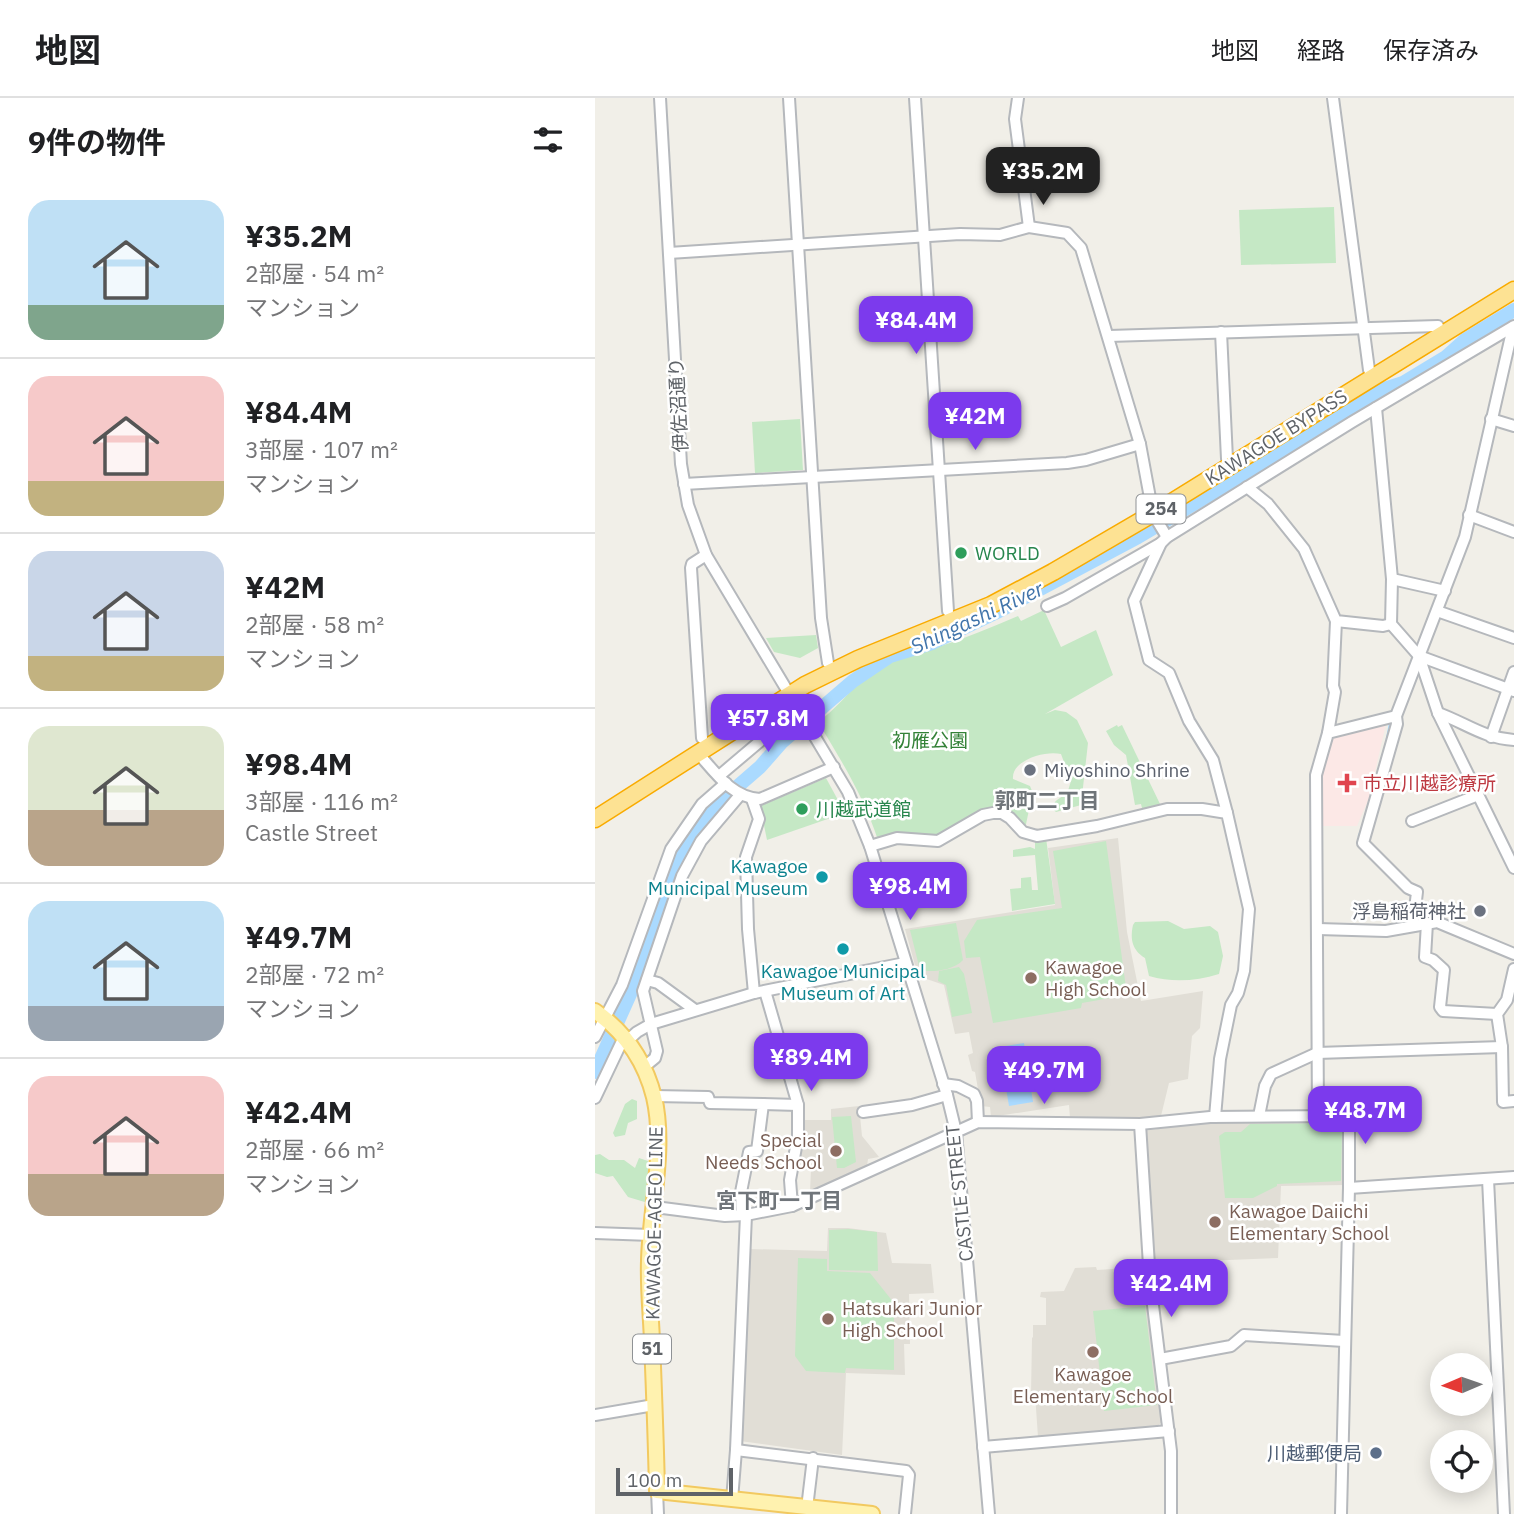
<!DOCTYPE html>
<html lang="ja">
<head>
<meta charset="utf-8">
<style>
  :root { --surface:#fff; --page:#f2f2f2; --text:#202124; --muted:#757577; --line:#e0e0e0; --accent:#7c3aed }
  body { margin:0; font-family:"IBM Plex Sans","Noto Sans JP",sans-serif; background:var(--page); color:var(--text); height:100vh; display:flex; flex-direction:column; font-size:26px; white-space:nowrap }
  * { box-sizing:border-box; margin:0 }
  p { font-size:23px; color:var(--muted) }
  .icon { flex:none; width:38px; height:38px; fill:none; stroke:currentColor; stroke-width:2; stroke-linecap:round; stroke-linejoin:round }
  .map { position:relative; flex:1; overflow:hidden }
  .details { display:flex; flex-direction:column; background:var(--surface); width:595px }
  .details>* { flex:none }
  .needle { width:46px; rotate:268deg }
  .buttons { position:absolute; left:835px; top:1255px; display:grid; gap:14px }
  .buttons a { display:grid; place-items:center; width:63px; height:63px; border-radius:50%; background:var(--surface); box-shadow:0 4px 18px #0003; font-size:35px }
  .scale { position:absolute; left:21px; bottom:18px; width:117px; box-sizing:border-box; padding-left:7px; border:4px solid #5f6368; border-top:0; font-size:19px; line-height:24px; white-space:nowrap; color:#5f6368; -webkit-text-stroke:5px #fff; paint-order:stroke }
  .price { position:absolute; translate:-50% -60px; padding:0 16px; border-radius:14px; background:var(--accent); color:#fff; font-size:23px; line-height:46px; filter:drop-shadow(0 2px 4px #0008) }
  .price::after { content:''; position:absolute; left:50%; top:42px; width:21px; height:16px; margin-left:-10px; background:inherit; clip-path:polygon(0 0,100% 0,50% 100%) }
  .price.on { background:#222; color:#fff }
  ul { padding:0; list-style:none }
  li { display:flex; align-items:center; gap:21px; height:175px; padding:0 28px }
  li+li { border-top:2px solid var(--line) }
  li span { display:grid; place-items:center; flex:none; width:196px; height:140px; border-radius:21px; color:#555 }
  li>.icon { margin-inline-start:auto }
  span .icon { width:84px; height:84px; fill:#fffc; stroke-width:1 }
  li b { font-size:30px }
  h2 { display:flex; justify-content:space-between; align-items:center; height:84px; padding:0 28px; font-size:30px }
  header { display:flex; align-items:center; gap:42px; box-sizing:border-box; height:98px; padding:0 35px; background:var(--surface); border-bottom:2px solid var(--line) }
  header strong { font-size:33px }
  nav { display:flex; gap:38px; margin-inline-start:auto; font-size:24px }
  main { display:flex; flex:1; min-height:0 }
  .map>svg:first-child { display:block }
  .education { fill:#e1ded6 }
  .medical { fill:#fce8e6 }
  .green { fill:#c5e8c5 }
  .water { fill:#aadaff }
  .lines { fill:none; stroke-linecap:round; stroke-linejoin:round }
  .stream { stroke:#aadaff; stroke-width:2.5 }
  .river { stroke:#aadaff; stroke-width:14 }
  .minor-casing { stroke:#b5b8bc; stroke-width:14 }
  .major-casing { stroke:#f2c960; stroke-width:18 }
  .highway-casing { stroke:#f9ab00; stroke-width:19 }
  .minor { stroke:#fff; stroke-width:10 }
  .major { stroke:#fff2af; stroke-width:14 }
  .highway { stroke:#fde293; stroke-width:16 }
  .leisure-dot { fill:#2e9e5b; stroke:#fff; stroke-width:2.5 }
  .worship-dot { fill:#6b7280; stroke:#fff; stroke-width:2.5 }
  .health-dot { fill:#e0444e; stroke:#fff; stroke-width:2.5 }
  .culture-dot { fill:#0f9aa8; stroke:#fff; stroke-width:2.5 }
  .education-dot { fill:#8d6e63; stroke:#fff; stroke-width:2.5 }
  .service-dot { fill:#5c6f8a; stroke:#fff; stroke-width:2.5 }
  .labels { text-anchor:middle; stroke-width:5; stroke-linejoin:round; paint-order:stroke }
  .shield { fill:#fff; stroke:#8f9295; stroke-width:2 }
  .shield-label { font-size:18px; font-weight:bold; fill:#5f6368 }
  .street-label { font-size:19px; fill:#5f6368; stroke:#fff }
  .leisure-label { font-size:19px; fill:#27864d; stroke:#fff; text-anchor:start }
  .park-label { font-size:19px; fill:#348238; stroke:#fff }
  .worship-label { font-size:19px; fill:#5b616d; stroke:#fff; text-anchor:start }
  .health-label { font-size:19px; fill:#be3a42; stroke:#fff; text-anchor:start }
  .culture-label { font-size:19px; fill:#0d838f; stroke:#fff; text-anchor:end }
  .education-label { font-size:19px; fill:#785e54; stroke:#fff; text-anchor:start }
  .service-label { font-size:19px; fill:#4e5e75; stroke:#fff; text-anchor:end }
  .water-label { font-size:21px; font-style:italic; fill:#4174aa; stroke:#fff }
  .neighbourhood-label { font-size:21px; font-weight:bold; fill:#70757a; stroke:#fff }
</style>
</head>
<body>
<header>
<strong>地図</strong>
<nav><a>地図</a><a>経路</a><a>保存済み</a></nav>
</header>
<main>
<section class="details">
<h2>9件の物件<svg class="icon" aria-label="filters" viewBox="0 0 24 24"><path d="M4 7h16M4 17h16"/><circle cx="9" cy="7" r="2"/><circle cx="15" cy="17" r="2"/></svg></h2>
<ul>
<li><span style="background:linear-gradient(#bfe0f5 75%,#7fa58c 0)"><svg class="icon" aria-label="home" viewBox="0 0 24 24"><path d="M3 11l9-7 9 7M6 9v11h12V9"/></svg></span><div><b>¥35.2M</b><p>2部屋 · 54 m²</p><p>マンション</p></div></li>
<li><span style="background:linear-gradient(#f6c9c9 75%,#c2b280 0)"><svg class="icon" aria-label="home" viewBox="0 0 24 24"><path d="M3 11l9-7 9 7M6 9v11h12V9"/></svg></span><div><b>¥84.4M</b><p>3部屋 · 107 m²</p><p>マンション</p></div></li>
<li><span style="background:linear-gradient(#c9d6e8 75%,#c2b280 0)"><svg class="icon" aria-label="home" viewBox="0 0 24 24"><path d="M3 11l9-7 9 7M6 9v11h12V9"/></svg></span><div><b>¥42M</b><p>2部屋 · 58 m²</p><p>マンション</p></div></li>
<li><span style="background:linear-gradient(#dfe7d0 60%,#b9a48a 0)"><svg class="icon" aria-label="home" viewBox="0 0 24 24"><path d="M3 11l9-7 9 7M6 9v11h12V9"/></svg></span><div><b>¥98.4M</b><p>3部屋 · 116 m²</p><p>Castle Street</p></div></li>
<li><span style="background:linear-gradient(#bfe0f5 75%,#9aa5b1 0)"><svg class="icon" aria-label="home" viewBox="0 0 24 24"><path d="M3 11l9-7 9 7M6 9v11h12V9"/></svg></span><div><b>¥49.7M</b><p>2部屋 · 72 m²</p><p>マンション</p></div></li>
<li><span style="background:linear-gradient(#f6c9c9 70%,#b9a48a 0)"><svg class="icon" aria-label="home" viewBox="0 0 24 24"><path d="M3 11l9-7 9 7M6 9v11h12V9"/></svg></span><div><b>¥42.4M</b><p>2部屋 · 66 m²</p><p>マンション</p></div></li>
</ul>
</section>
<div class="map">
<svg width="919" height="1416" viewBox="0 0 919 1416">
  <rect width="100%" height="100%" fill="#f1efe8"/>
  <g class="education">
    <path d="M523 740 532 834 546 903 608 893 605 930 597 938 593 981 574 985 566 1018 529 1021 475 1020 474 1007 396 1019 395 1009 386 1008 380 974 377 973 373 957 378 955 374 934 360 936 349 887 323 878 310 831 460 807 453 750Z"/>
    <path d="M264 1008 267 1038 284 1059 273 1061 272 1068 215 1094 216 1072 200 1070 205 1022H236V1011Z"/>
    <path d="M741 1022 750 1028 749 1087 686 1088 683 1160 560 1165 549 1033 611 1024Z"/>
    <path d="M233 1130H253L291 1135 297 1165 336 1166 339 1195 314 1196 315 1246H309L310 1277 251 1275 247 1357 145 1343 154 1151 232 1153Z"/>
    <path d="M501 1169 502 1172 548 1169 568 1322 560 1332 443 1339 440 1296H436L437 1240 438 1239V1227H451V1200L445 1199 446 1194 469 1193 480 1170Z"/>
  </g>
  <path class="medical" d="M791 626 774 700 762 728H726L727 671 730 667 737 638Z"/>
  <g class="green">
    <path d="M739 109 741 165 646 167 644 112Z"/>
    <path d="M205 321 208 372 160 375 157 324Z"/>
    <path d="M449 512 466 549 501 532 518 577 450 616 460 612 471 614 482 622 493 645 486 707 461 714 458 711C458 702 465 700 472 696L476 683 466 656C451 652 416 662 418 681L435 688 437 693 427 698 435 707 430 731 403 712 347 737 330 739 306 735 283 742C269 699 246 662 223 624 246 608 262 581 287 567 304 558 324 555 343 549 371 540 397 529 423 518L426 523Z"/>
    <path d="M221 537 223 550 205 560 179 554 171 540Z"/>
    <path d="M522 627 523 629 527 627 565 706 564 709 548 714 546 706 540 707 531 657 519 647 511 633Z"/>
    <path d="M231 680 250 715 172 742 165 708Z"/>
    <path d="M451 740 460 806 417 813 415 791 426 790V780L436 779 437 792H443L440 757 418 759V752L435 749 440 751V742Z"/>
    <path d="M511 743 532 897 487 905 486 910 398 925 385 859 371 860 369 843 382 822 467 810 458 753Z"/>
    <path d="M573 823 589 831 615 828 623 834 628 858 624 876C601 883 578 885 554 878L550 860C537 852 535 841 538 827L540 824Z"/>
    <path d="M361 825 368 862C359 872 337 875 325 872L315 832Z"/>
    <path d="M364 869 369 876 377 915 357 919 351 887 343 883 344 873Z"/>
    <path d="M37 1001 42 1003V1021L33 1025 30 1037 20 1039 18 1035 30 1006Z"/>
    <path d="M256 1018 261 1064 249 1070H242L237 1019Z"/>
    <path d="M741 1025 747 1032 746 1083 682 1086V1088L658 1100H630L624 1038 630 1034H646L655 1026Z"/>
    <path d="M5 1056 14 1062H29L40 1070 44 1060 53 1063 55 1100 53 1105 33 1099 18 1078 12 1079 0 1075V1057Z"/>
    <path d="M254 1131 282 1134 283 1173 234 1172V1132Z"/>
    <path d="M203 1160 232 1161V1173L275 1175 299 1205V1272L251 1270 250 1275 211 1273 200 1258Z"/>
    <path d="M550 1208 562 1307 509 1313 498 1213Z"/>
  </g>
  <path class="water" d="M429 945 438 1004 414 1008 404 949Z"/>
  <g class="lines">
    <g class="stream">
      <path d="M792 641 795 626"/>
      <path d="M764 738 768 728"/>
    </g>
    <path class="river" d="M0 974 45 874 60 833 67 802 95 739 135 695 165 669 187 644 258 583 295 558 337 545 402 514 543 439 690 352 752 312 786 292 808 285 851 259 870 242 919 212"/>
    <g class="minor-casing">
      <g id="minor">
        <path d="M65 0 86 366 93 407 111 457 253 694 275 748 352 997 361 1034 394 1416"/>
        <path d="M194 0 226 520 233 565"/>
        <path d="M320 0 353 513"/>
        <path d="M423 0 420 21 434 129"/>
        <path d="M738 0 774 272"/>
        <path d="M74 155 365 136 405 137 434 129 472 135 486 150 545 346 558 416 572 439"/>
        <path d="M626 234 632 361"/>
        <path d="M514 238 843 228"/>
        <path d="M781 310 797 481 796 526 824 558 843 615 919 770"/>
        <path d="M896 321 919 328"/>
        <path d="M89 386 472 365 491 362 545 346"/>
        <path d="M652 389 673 406 709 451 741 523 788 528 796 526"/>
        <path d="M874 417 919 434"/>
        <path d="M797 481 850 493"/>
        <path d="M452 508 470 500 566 445"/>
        <path d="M842 513 919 540"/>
        <path d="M824 558 919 593"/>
        <path d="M843 615C871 625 888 640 919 642"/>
        <path d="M801 618 802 626 768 745 813 790 822 794 818 828"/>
        <path d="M733 635 740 594 738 588 741 523"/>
        <path d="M896 639 919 574"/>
        <path d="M107 640 96 470 97 466 111 457"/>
        <path d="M102 654C120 674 137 700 165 701L239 669"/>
        <path d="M124 678 203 611"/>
        <path d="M157 701 164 721 151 759 153 831 159 895"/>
        <path d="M632 715 618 662 594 623 574 575 554 562 539 503 566 445 572 439 757 324 919 228"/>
        <path d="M817 723 883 697"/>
        <path d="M275 748 302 740 343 743 388 717 398 715H407L415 720 428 734 442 738 502 728 572 711H607L632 715 654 811 649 873 643 895 636 907 625 961 620 1019"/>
        <path d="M832 825 830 859 838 862 849 872 845 909 848 913 902 916"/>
        <path d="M723 831 791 833 842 824 919 856"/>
        <path d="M919 871 912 902 902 916 907 949 908 1004 919 1003"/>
        <path d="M52 882 63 885 100 912"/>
        <path d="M170 893 203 1007V1038L195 1082 197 1108"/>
        <path d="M0 939 27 887 76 751 107 706 131 685"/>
        <path d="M32 943 42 934 56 926 159 895 310 865"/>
        <path d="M49 969 60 960 62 953 48 893 87 778 106 743 145 697"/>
        <path d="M348 986 363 988 379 996 382 1003 383 1024"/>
        <path d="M59 998 113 999 115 1005 168 1006 162 1053 154 1054 146 1094 147 1117"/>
        <path d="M0 1000 29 939"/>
        <path d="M168 1006 203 1007"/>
        <path d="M268 1014 317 1007 352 997"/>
        <path d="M723 1017 721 677 733 635 801 618 870 439 918 229"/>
        <path d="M664 1018 670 988 676 976 722 955 907 949"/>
        <path d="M545 1026 555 1183 576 1353V1416"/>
        <path d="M893 1081 909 1416"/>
        <path d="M754 1090 919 1079"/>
        <path d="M60 1109 130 1118 151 1117 197 1108 383 1024 545 1026 615 1019 749 1018 754 1024V1090L746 1416"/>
        <path d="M0 1135 56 1137"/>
        <path d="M565 1261 636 1248 649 1237 749 1243"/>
        <path d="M0 1317 59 1307"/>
        <path d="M388 1349 574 1333"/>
        <path d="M141 1352 311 1373 314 1377 310 1416"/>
        <path d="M62 1393 63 1416"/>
        <path d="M137 1402 141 1352 151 1117"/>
        <path d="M212 1410 218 1360"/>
      </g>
    </g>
    <g class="major-casing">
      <path id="major" d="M0 913C30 934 50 963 59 999 71 1050 55 1112 54 1163 53 1190 56 1217 57 1243 59 1293 61 1343 62 1393L277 1416"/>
    </g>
    <g class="highway-casing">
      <path id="highway" d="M0 721 210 587 263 561 396 507 458 474 564 412 919 192"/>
    </g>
    <use href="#minor" class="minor"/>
    <use href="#major" class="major"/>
    <use href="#highway" class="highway"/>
  </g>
  <g class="leisure-dot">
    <circle cx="366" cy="455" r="7"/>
    <circle cx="207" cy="711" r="7"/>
  </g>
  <g class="worship-dot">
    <circle cx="435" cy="672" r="7"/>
    <circle cx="885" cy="813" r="7"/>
  </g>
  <path class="health-dot" d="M748.5 674.5h7v7h7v7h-7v7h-7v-7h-7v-7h7z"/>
  <g class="culture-dot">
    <circle cx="227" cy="779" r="7"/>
    <circle cx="248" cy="851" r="7"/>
  </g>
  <g class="education-dot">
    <circle cx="436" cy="880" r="7"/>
    <circle cx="241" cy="1053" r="7"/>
    <circle cx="620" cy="1124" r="7"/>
    <circle cx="233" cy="1221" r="7"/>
    <circle cx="498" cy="1254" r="7"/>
  </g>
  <circle class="service-dot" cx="781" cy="1355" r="7"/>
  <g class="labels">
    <g class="shield">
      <rect x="541.5" y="396.5" width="49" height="29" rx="5"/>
      <rect x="38" y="1236.5" width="38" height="29" rx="5"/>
    </g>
    <g class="shield-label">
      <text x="566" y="417">254</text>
      <text x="57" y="1257">51</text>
    </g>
    <g class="street-label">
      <text transform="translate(83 307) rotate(-93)" y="7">伊佐沼通り</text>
      <text transform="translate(681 339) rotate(-32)" y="7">KAWAGOE BYPASS</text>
      <text transform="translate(364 1095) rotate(-96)" y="7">CASTLE STREET</text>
      <text transform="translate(59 1125) rotate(-89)" y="7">KAWAGOE-AGEO LINE</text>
    </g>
    <g class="leisure-label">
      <text x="380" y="462">WORLD</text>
      <text x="221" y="718">川越武道館</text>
    </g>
    <g class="park-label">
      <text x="335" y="649">初雁公園</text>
    </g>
    <g class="worship-label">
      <text x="449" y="679">Miyoshino Shrine</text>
      <text x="871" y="820" text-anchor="end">浮島稲荷神社</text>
    </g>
    <g class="health-label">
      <text x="768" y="692">市立川越診療所</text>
    </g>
    <g class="culture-label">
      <text x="213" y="775">Kawagoe<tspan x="213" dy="22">Municipal Museum</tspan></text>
      <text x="248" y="880" text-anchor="middle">Kawagoe Municipal<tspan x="248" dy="22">Museum of Art</tspan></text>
    </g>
    <g class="education-label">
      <text x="450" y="876">Kawagoe<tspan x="450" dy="22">High School</tspan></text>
      <text x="227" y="1049" text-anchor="end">Special<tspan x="227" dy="22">Needs School</tspan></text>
      <text x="634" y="1120">Kawagoe Daiichi<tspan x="634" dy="22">Elementary School</tspan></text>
      <text x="247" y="1217">Hatsukari Junior<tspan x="247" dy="22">High School</tspan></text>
      <text x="498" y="1283" text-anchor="middle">Kawagoe<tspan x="498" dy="22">Elementary School</tspan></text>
    </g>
    <g class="service-label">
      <text x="767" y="1362">川越郵便局</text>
    </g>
    <g class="water-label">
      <text transform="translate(382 520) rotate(-25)" y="7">Shingashi River</text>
    </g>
    <g class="neighbourhood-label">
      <text x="452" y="710">郭町二丁目</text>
      <text x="184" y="1110">宮下町一丁目</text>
    </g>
  </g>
</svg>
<div class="buttons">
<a><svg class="needle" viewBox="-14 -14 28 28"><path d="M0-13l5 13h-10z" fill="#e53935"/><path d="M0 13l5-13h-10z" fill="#757577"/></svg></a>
<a><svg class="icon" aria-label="locate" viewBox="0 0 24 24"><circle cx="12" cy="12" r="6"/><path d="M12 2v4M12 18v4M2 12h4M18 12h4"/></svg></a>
</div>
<div class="scale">100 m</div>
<b class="price on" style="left:448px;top:109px">¥35.2M</b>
<b class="price" style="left:321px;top:258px">¥84.4M</b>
<b class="price" style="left:380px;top:354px">¥42M</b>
<b class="price" style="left:173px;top:656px">¥57.8M</b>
<b class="price" style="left:315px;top:824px">¥98.4M</b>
<b class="price" style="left:216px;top:995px">¥89.4M</b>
<b class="price" style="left:449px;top:1008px">¥49.7M</b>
<b class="price" style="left:770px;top:1048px">¥48.7M</b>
<b class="price" style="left:576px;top:1221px">¥42.4M</b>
</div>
</main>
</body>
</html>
